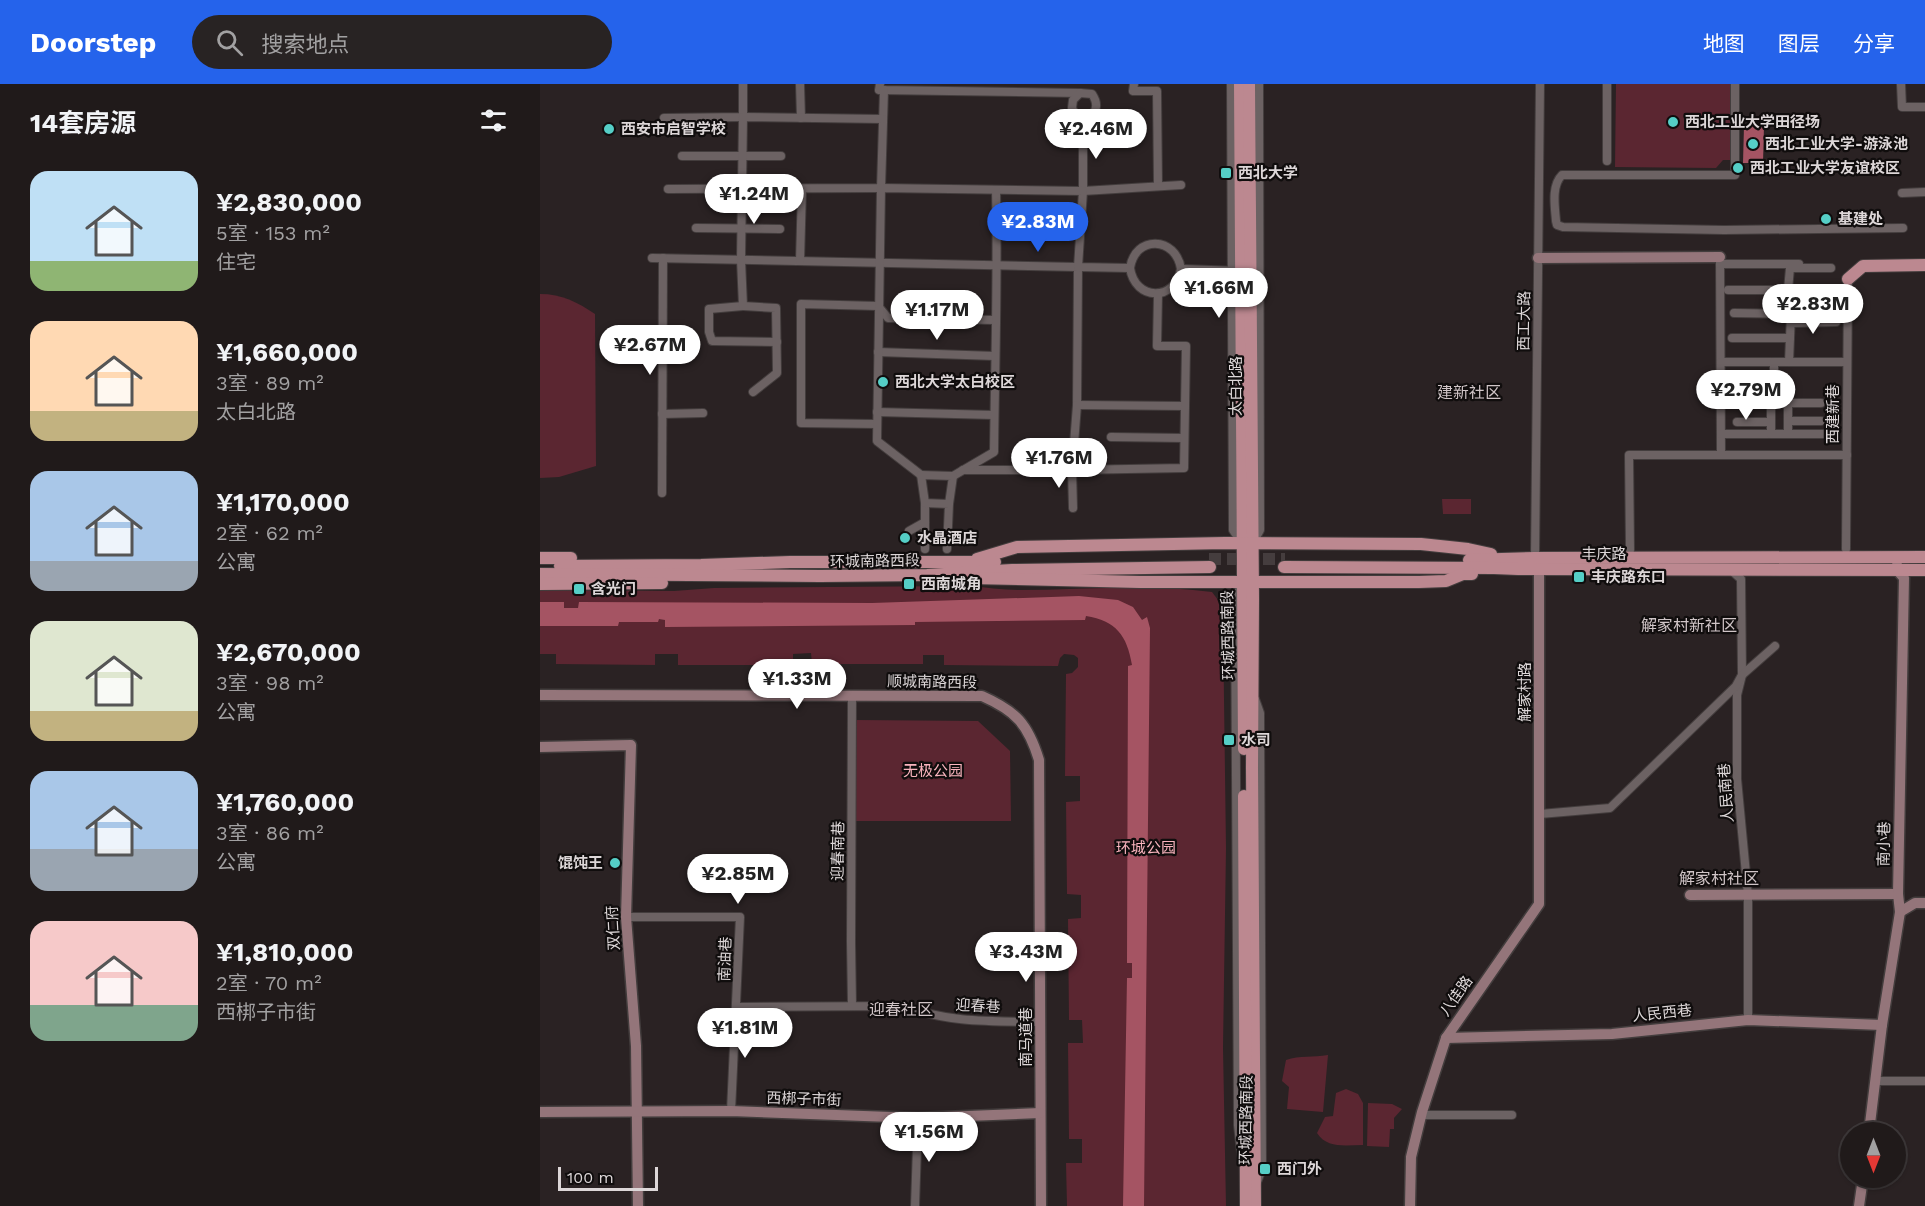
<!DOCTYPE html>
<html lang="zh">
<head>
<meta charset="utf-8">
<style>
  :root { --surface:#201a1a; --page:#282323; --text:#f1f3f6; --muted:#a2a1a2; --line:#3d3839; --accent:#2563eb }
  body { margin:0; font-family:"Work Sans","Noto Sans SC",sans-serif; background:var(--page); color:var(--text); height:100vh; display:flex; flex-direction:column; font-size:22px; white-space:nowrap }
  * { box-sizing:border-box; margin:0 }
  p { font-size:20px; color:var(--muted) }
  .icon { flex:none; width:33px; height:33px; fill:none; stroke:currentColor; stroke-width:2; stroke-linecap:round; stroke-linejoin:round }
  .map { position:relative; flex:1; overflow:hidden }
  .sheet { display:flex; flex-direction:column; background:var(--surface); width:540px }
  .sheet>* { flex:none }
  .needle { width:39px; rotate:180deg }
  .buttons { position:absolute; left:1300px; top:1038px; display:grid; gap:12px }
  .buttons a { display:grid; place-items:center; width:66px; height:66px; border-radius:50%; background:var(--surface); box-shadow:0 2px 4px #0004,0 0 0 2px var(--line); font-size:30px }
  .scale { position:absolute; left:18px; bottom:15px; width:100px; box-sizing:border-box; padding-left:6px; border:3px solid #ddd7d8; border-top:0; font-size:16px; line-height:21px; white-space:nowrap; color:#ddd7d8; -webkit-text-stroke:4px #100d0d; paint-order:stroke }
  .price { position:absolute; translate:-50% -51px; padding:0 14px; border-radius:21px; background:#fff; color:#222; font-size:20px; line-height:39px; filter:drop-shadow(0 2px 3px #0008) }
  .price::after { content:''; position:absolute; left:50%; top:36px; width:18px; height:14px; margin-left:-9px; background:inherit; clip-path:polygon(0 0,100% 0,50% 100%) }
  .price.selected { background:var(--accent); color:#fff }
  ul { padding:0; list-style:none }
  li { display:flex; align-items:center; gap:18px; height:150px; padding:0 30px }
  li span { display:grid; place-items:center; flex:none; width:168px; height:120px; border-radius:18px; color:#555 }
  li>.icon { margin-inline-start:auto }
  span .icon { width:72px; height:72px; fill:#fffc; stroke-width:1 }
  li b { font-size:26px }
  h2 { display:flex; justify-content:space-between; align-items:center; height:72px; padding:0 30px; font-size:26px }
  header { display:flex; align-items:center; gap:36px; box-sizing:border-box; height:84px; padding:0 30px; background:var(--accent); color:#fff }
  header strong { font-size:28px }
  nav { display:flex; gap:33px; margin-inline-start:auto; font-size:21px }
  .search { width:420px; height:54px; background:var(--page); display:flex; align-items:center; gap:15px; box-sizing:border-box; padding:0 21px; border-radius:33px; color:var(--muted); font-size:22px }
  main { display:flex; flex:1; min-height:0 }
  .map>svg:first-child { display:block }
  .green { fill:#5b2631 }
  .water { fill:#a55463 }
  .lines { fill:none; stroke-linecap:round; stroke-linejoin:round }
  .primary-tunnel { stroke:#453d3e; stroke-width:12; stroke-dasharray:12 6; stroke-linecap:butt }
  .street-casing { stroke:#433d3d; stroke-width:10 }
  .secondary-casing { stroke:#433d3d; stroke-width:13 }
  .primary-casing { stroke:#433d3d; stroke-width:14 }
  .street { stroke:#6c6263; stroke-width:8 }
  .secondary { stroke:#94757a; stroke-width:10 }
  .primary { stroke:#bc8890; stroke-width:12 }
  .poi-dot { fill:#55cec6; stroke:#100d0d; stroke-width:2 }
  .labels { text-anchor:middle; stroke-width:4.5; stroke-linejoin:round; paint-order:stroke }
  .poi-label { font-size:15px; font-weight:bold; fill:#ddd7d8; stroke:#100d0d; text-anchor:start }
  .street-label { font-size:15px; fill:#ddd7d8; stroke:#100d0d }
  .park-label { font-size:15px; fill:#fab4be; stroke:#100d0d }
  .neighbourhood-label { font-size:16px; fill:#d0c5c7; stroke:#100d0d }
</style>
</head>
<body>
<header>
<strong>Doorstep</strong>
<div class="search"><svg class="icon" aria-label="search" viewBox="0 0 24 24"><circle cx="10" cy="10" r="6"/><path d="M15 15l6 6"/></svg>搜索地点</div>
<nav><a>地图</a><a>图层</a><a>分享</a></nav>
</header>
<main>
<section class="sheet">
<h2>14套房源<svg class="icon" aria-label="filters" viewBox="0 0 24 24"><path d="M4 7h16M4 17h16"/><circle cx="9" cy="7" r="2"/><circle cx="15" cy="17" r="2"/></svg></h2>
<ul>
<li><span style="background:linear-gradient(#bfe0f5 75%,#8fb573 0)"><svg class="icon" aria-label="home" viewBox="0 0 24 24"><path d="M3 11l9-7 9 7M6 9v11h12V9"/></svg></span><div><b>¥2,830,000</b><p>5室 · 153 m²</p><p>住宅</p></div></li>
<li><span style="background:linear-gradient(#ffd9b3 75%,#c2b280 0)"><svg class="icon" aria-label="home" viewBox="0 0 24 24"><path d="M3 11l9-7 9 7M6 9v11h12V9"/></svg></span><div><b>¥1,660,000</b><p>3室 · 89 m²</p><p>太白北路</p></div></li>
<li><span style="background:linear-gradient(#a9c7e8 75%,#9aa5b1 0)"><svg class="icon" aria-label="home" viewBox="0 0 24 24"><path d="M3 11l9-7 9 7M6 9v11h12V9"/></svg></span><div><b>¥1,170,000</b><p>2室 · 62 m²</p><p>公寓</p></div></li>
<li><span style="background:linear-gradient(#dfe7d0 75%,#c2b280 0)"><svg class="icon" aria-label="home" viewBox="0 0 24 24"><path d="M3 11l9-7 9 7M6 9v11h12V9"/></svg></span><div><b>¥2,670,000</b><p>3室 · 98 m²</p><p>公寓</p></div></li>
<li><span style="background:linear-gradient(#a9c7e8 65%,#9aa5b1 0)"><svg class="icon" aria-label="home" viewBox="0 0 24 24"><path d="M3 11l9-7 9 7M6 9v11h12V9"/></svg></span><div><b>¥1,760,000</b><p>3室 · 86 m²</p><p>公寓</p></div></li>
<li><span style="background:linear-gradient(#f6c9c9 70%,#7fa58c 0)"><svg class="icon" aria-label="home" viewBox="0 0 24 24"><path d="M3 11l9-7 9 7M6 9v11h12V9"/></svg></span><div><b>¥1,810,000</b><p>2室 · 70 m²</p><p>西梆子市街</p></div></li>
</ul>
</section>
<div class="map">
<svg width="1385" height="1122" viewBox="0 0 1385 1122">
  <rect width="100%" height="100%" fill="#2a2223"/>
  <g class="green">
    <path d="M1076 0H1191V76H1183L1176 84 1075 83Z"/>
    <path d="M0 210C22 210 37 218 55 230L56 382 19 393 0 394Z"/>
    <path d="M902 415H931V430H903Z"/>
    <path d="M428 502C445 503 462 506 478 506 542 506 608 499 672 508L678 516 683 539 686 764 683 964 686 1122H527L526 1079H542V1055H529L528 959H543L542 936H529L528 835 541 834V811L527 810 526 718 540 717V692H525L526 590 532 589 538 583V574L534 571 524 570 520 574 518 582 404 581V571H383V580H272L271 569 253 570V581H138V570H115V581L16 580V570H0V506L134 507 174 504Z"/>
    <path d="M315 636 438 637 470 667 471 737H316Z"/>
    <path d="M788 971 783 1028 747 1025 749 1003 742 997 746 976C760 971 773 974 788 971Z"/>
    <path d="M806 1005 818 1010 823 1019V1061C806 1061 787 1065 777 1049L785 1033 793 1032 796 1009Z"/>
    <path d="M828 1019 852 1020 862 1025 854 1034V1045H850L849 1063 827 1062Z"/>
  </g>
  <g class="water">
    <path d="M1204 42H1224L1223 79H1203Z"/>
    <path d="M539 512 578 516 593 523 602 536 607 533 610 544 604 1122H583L587 894H592V879H587L588 582 592 581C587 551 576 537 546 532L545 536 375 538V541L125 543V536L119 535 118 538H79L78 542H0V518H24V524H38L39 518 332 519Z"/>
  </g>
  <g class="lines">
    <path class="primary-tunnel" d="M669 475H745"/>
    <g class="street-casing">
      <g id="street">
        <path d="M260 0 261 34"/>
        <path d="M340 0 339 6 540 9"/>
        <path d="M594 0 593 7H617L618 102"/>
        <path d="M691 0 693 446 701 458"/>
        <path d="M1195 0V91H1022C1011 102 1015 123 1016 137L1017 141 1023 143 1184 146 1363 144"/>
        <path d="M1361 0 1362 23H1385"/>
        <path d="M124 34 203 33V0"/>
        <path d="M543 35 552 33C557 24 558 19 552 10L540 9 533 16 532 24 536 32 543 35V107L641 101"/>
        <path d="M142 72H241"/>
        <path d="M1067 77V0"/>
        <path d="M128 105 341 104 344 6"/>
        <path d="M1362 109 1385 108"/>
        <path d="M156 144 240 145"/>
        <path d="M1180 173 1181 371"/>
        <path d="M112 174 538 183 537 321 532 386H423"/>
        <path d="M260 177 262 105"/>
        <path d="M1180 180H1259"/>
        <path d="M590 184C595 151 636 152 641 185"/>
        <path d="M1188 206H1252L1249 278"/>
        <path d="M1248 206 1250 184H1291"/>
        <path d="M1252 206H1293L1292 217"/>
        <path d="M203 222 169 225V248L172 257 237 258"/>
        <path d="M1194 229 1251 230"/>
        <path d="M1251 239 1296 238"/>
        <path d="M1192 254H1250"/>
        <path d="M338 268 455 272"/>
        <path d="M1181 278H1234V319"/>
        <path d="M1234 278H1307"/>
        <path d="M213 308 237 289 236 224 203 222 201 176 203 33 343 35"/>
        <path d="M1198 319H1231"/>
        <path d="M1248 319H1281"/>
        <path d="M537 321 645 322"/>
        <path d="M337 328 454 331"/>
        <path d="M122 330 163 329"/>
        <path d="M1248 337H1281"/>
        <path d="M1197 338H1231"/>
        <path d="M337 340 261 339V220L338 222 348 234 455 236"/>
        <path d="M1181 350H1231"/>
        <path d="M1248 350V319H1231V350H1284"/>
        <path d="M571 353 644 354"/>
        <path d="M381 391 337 357 341 104 543 107 538 183 590 184C595 217 635 218 641 185L700 187"/>
        <path d="M413 392 454 368C455 280 458 193 456 106"/>
        <path d="M122 409 123 174"/>
        <path d="M533 424 532 386 644 384 646 262H617L618 210"/>
        <path d="M369 447 385 438"/>
        <path d="M715 455 720 446 719 0"/>
        <path d="M385 465V419"/>
        <path d="M407 465 409 420 385 419 381 391 413 392 409 420"/>
        <path d="M1306 465 1308 195"/>
        <path d="M1090 466 1089 371H1307"/>
        <path d="M995 474 1000 0"/>
        <path d="M1191 486 1201 495 1202 591 1197 611V695L1208 811V936"/>
        <path d="M701 502 695 515 698 1041 702 1077"/>
        <path d="M312 612 311 858 312 922"/>
        <path d="M715 615 720 629 722 1085 717 1098"/>
        <path d="M1000 730 1070 724 1196 602 1202 591 1235 562"/>
        <path d="M86 833H200L191 1027"/>
        <path d="M196 923 363 922C409 939 452 937 501 938"/>
        <path d="M1335 997H1385"/>
        <path d="M881 1031H972"/>
        <path d="M375 1122 378 1034"/>
      </g>
    </g>
    <g class="secondary-casing">
      <g id="secondary">
        <path d="M998 174 1180 173"/>
        <path d="M0 611 442 612C476 627 488 640 499 676L501 1122"/>
        <path d="M0 663 91 661 86 833 96 962 98 1122"/>
        <path d="M1150 811 1358 810"/>
        <path d="M1360 828 1375 819H1385"/>
        <path d="M906 954 1072 950 1208 936 1342 941"/>
        <path d="M0 1028 191 1027 378 1034 500 1029"/>
        <path d="M1329 1048 1342 941 1360 828 1358 810 1364 494 1357 486V481"/>
        <path d="M870 1122 871 1073 882 1028 906 954 999 820V485"/>
        <path d="M1319 1122 1323 1094"/>
      </g>
    </g>
    <g class="primary-casing">
      <g id="primary">
        <path d="M700 0 704 665"/>
        <path d="M709 0 713 515 712 684 715 1122"/>
        <path d="M1308 195 1323 182 1385 181"/>
        <path d="M0 474H31"/>
        <path d="M437 475 477 463 685 459 881 460 928 465 951 470"/>
        <path d="M929 476 995 474 1385 473"/>
        <path d="M20 482 161 481 250 478H455"/>
        <path d="M744 483 954 484 978 485 1385 486"/>
        <path d="M0 490 280 492 387 491 472 486 670 483"/>
        <path d="M432 494 600 498H879L906 497 923 490H932"/>
        <path d="M0 500 122 499"/>
        <path d="M704 712 706 1122"/>
      </g>
    </g>
    <use href="#street" class="street"/>
    <use href="#secondary" class="secondary"/>
    <use href="#primary" class="primary"/>
  </g>
  <g class="poi-dot">
    <circle cx="1133" cy="38" r="6"/>
    <circle cx="69" cy="45" r="6"/>
    <circle cx="1213" cy="60" r="6"/>
    <circle cx="1198" cy="84" r="6"/>
    <rect x="680" y="83" width="12" height="12" rx="3"/>
    <circle cx="1286" cy="135" r="6"/>
    <circle cx="343" cy="298" r="6"/>
    <circle cx="365" cy="454" r="6"/>
    <rect x="1033" y="487" width="12" height="12" rx="3"/>
    <rect x="363" y="494" width="12" height="12" rx="3"/>
    <rect x="33" y="499" width="12" height="12" rx="3"/>
    <rect x="683" y="650" width="12" height="12" rx="3"/>
    <circle cx="75" cy="779" r="6"/>
    <rect x="719" y="1079" width="12" height="12" rx="3"/>
  </g>
  <g class="labels">
    <g class="poi-label">
      <text x="1145" y="43">西北工业大学田径场</text>
      <text x="81" y="50">西安市启智学校</text>
      <text x="1225" y="65">西北工业大学-游泳池</text>
      <text x="1210" y="89">西北工业大学友谊校区</text>
      <text x="698" y="94">西北大学</text>
      <text x="1298" y="140">基建处</text>
      <text x="355" y="303">西北大学太白校区</text>
      <text x="377" y="459">水晶酒店</text>
      <text x="1051" y="498">丰庆路东口</text>
      <text x="381" y="505">西南城角</text>
      <text x="51" y="510">含光门</text>
      <text x="701" y="661">水司</text>
      <text x="63" y="784" text-anchor="end">馄饨王</text>
      <text x="737" y="1090">西门外</text>
    </g>
    <g class="street-label">
      <text transform="translate(984 237) rotate(-89)" y="5">西工大路</text>
      <text transform="translate(696 302) rotate(-90)" y="5">太白北路</text>
      <text transform="translate(1293 330) rotate(-90)" y="5">西建新巷</text>
      <text x="1064" y="475">丰庆路</text>
      <text transform="translate(335 477) rotate(-1)" y="5">环城南路西段</text>
      <text transform="translate(688 551) rotate(-91)" y="5">环城西路南段</text>
      <text transform="translate(392 598) rotate(1)" y="5">顺城南路西段</text>
      <text transform="translate(985 608) rotate(-90)" y="5">解家村路</text>
      <text transform="translate(1186 709) rotate(-94)" y="5">人民南巷</text>
      <text transform="translate(1344 760) rotate(-89)" y="5">南小巷</text>
      <text transform="translate(298 767) rotate(-89)" y="5">迎春南巷</text>
      <text transform="translate(73 844) rotate(-93)" y="5">双仁府</text>
      <text transform="translate(185 875) rotate(-88)" y="5">南油巷</text>
      <text transform="translate(916 912) rotate(-55)" y="5">八佳路</text>
      <text transform="translate(438 922) rotate(3)" y="5">迎春巷</text>
      <text transform="translate(1122 929) rotate(-6)" y="5">人民西巷</text>
      <text transform="translate(486 953) rotate(-90)" y="5">南马道巷</text>
      <text transform="translate(264 1015) rotate(2)" y="5">西梆子市街</text>
      <text transform="translate(706 1036) rotate(-89)" y="5">环城西路南段</text>
    </g>
    <g class="park-label">
      <text x="393" y="692">无极公园</text>
      <text x="606" y="769">环城公园</text>
    </g>
    <g class="neighbourhood-label">
      <text x="929" y="314">建新社区</text>
      <text x="1149" y="547">解家村新社区</text>
      <text x="1179" y="800">解家村社区</text>
      <text x="361" y="931">迎春社区</text>
    </g>
  </g>
</svg>
<div class="buttons">
<a><svg class="needle" viewBox="-14 -14 28 28"><path d="M0-13l5 13h-10z" fill="#e53935"/><path d="M0 13l5-13h-10z" fill="#a2a1a2"/></svg></a>
</div>
<div class="scale">100 m</div>
<b class="price" style="left:556px;top:76px">¥2.46M</b>
<b class="price" style="left:214px;top:141px">¥1.24M</b>
<b class="price selected" style="left:498px;top:169px">¥2.83M</b>
<b class="price" style="left:679px;top:235px">¥1.66M</b>
<b class="price" style="left:1273px;top:251px">¥2.83M</b>
<b class="price" style="left:397px;top:257px">¥1.17M</b>
<b class="price" style="left:110px;top:292px">¥2.67M</b>
<b class="price" style="left:1206px;top:337px">¥2.79M</b>
<b class="price" style="left:519px;top:405px">¥1.76M</b>
<b class="price" style="left:257px;top:626px">¥1.33M</b>
<b class="price" style="left:198px;top:821px">¥2.85M</b>
<b class="price" style="left:486px;top:899px">¥3.43M</b>
<b class="price" style="left:205px;top:975px">¥1.81M</b>
<b class="price" style="left:389px;top:1079px">¥1.56M</b>
</div>
</main>
</body>
</html>
